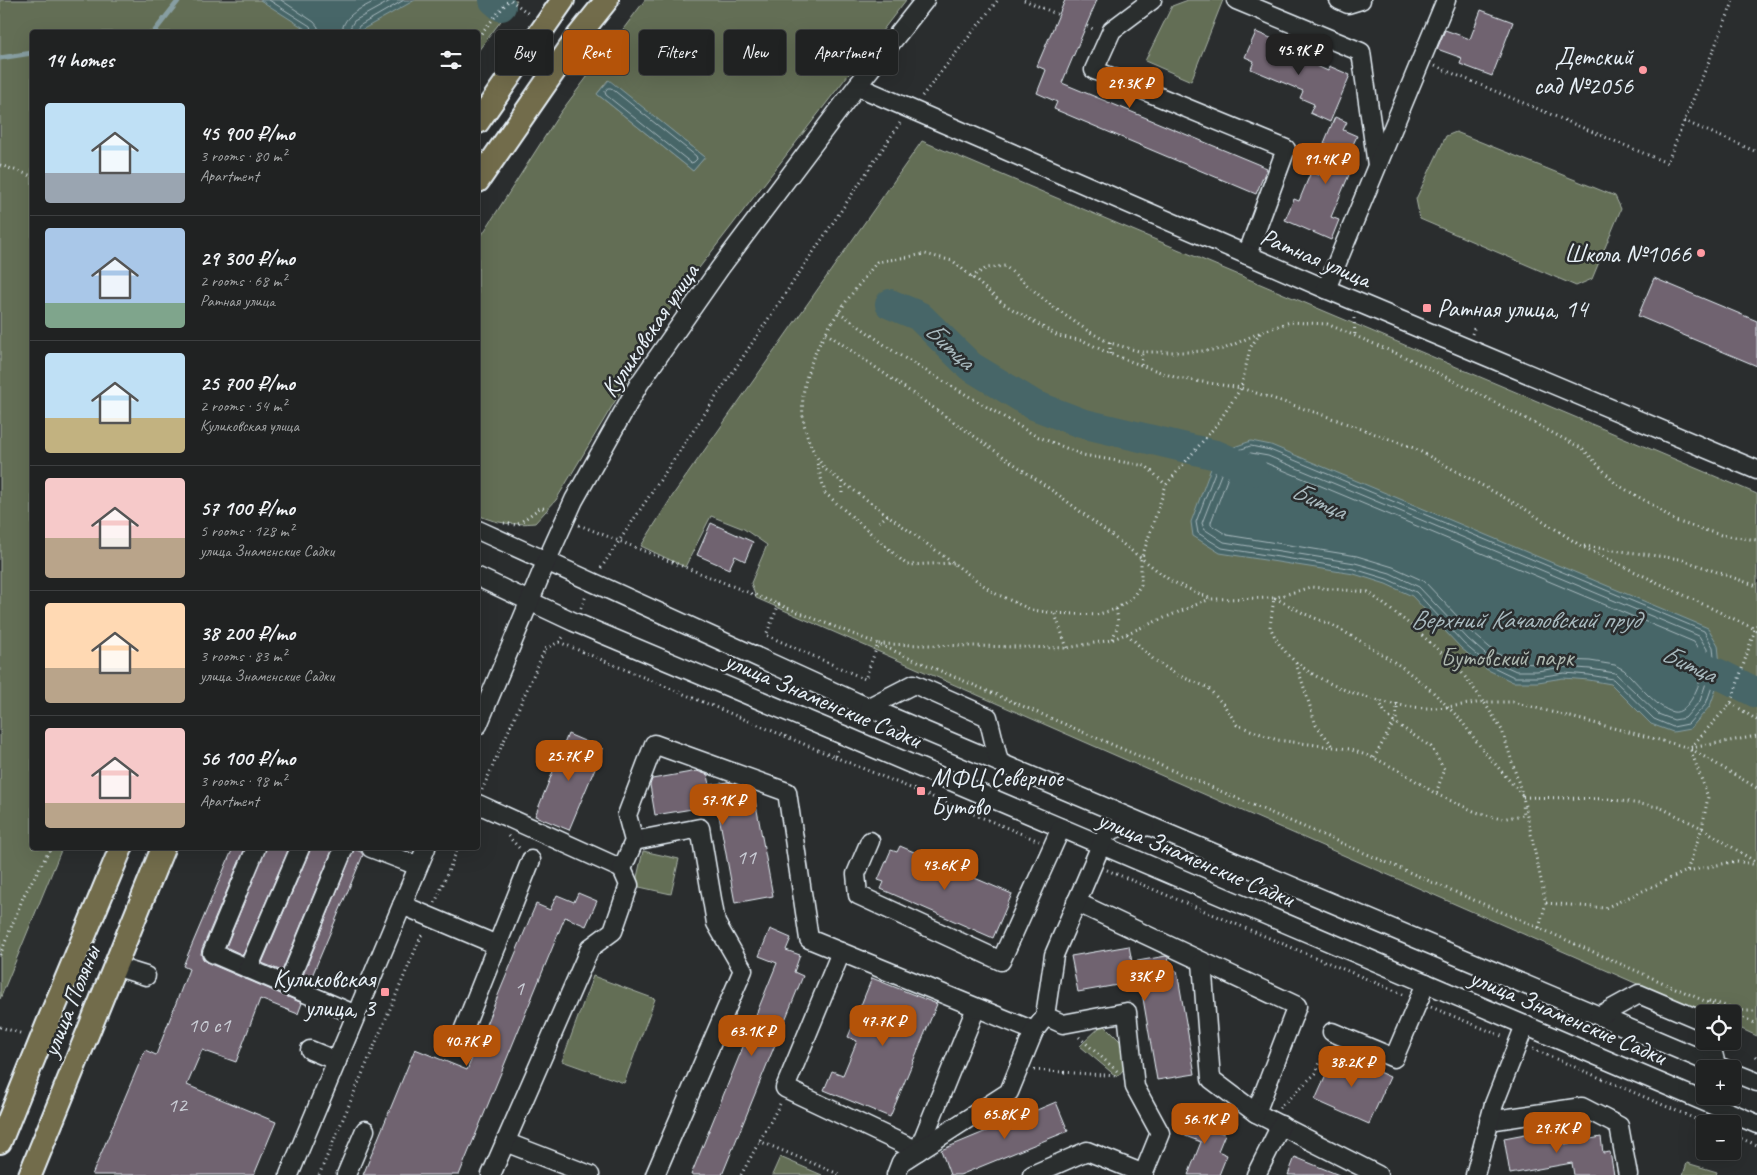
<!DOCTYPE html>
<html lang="en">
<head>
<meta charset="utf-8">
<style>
  :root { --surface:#202222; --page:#282a2a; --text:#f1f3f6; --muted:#a2a4a5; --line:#3d3f40; --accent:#b45309 }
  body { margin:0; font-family:Caveat,sans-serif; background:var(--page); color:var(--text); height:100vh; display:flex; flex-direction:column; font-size:19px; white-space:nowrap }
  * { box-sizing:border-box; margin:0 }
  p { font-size:16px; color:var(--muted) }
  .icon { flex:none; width:28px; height:28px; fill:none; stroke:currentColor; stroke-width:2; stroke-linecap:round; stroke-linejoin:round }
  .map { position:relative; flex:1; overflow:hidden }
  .details { position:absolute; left:30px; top:30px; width:450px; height:820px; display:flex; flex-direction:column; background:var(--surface); border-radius:5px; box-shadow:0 5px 20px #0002,0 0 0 1px var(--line) }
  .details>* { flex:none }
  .banner { position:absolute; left:495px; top:30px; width:475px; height:45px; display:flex; gap:10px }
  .controls { position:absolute; left:1696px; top:1005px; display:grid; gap:10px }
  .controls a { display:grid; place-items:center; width:45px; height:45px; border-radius:5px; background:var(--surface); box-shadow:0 5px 20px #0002,0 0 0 1px var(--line); font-size:25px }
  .price { position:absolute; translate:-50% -42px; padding:0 11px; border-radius:10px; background:var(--accent); color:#fff; font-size:16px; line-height:32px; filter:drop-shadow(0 1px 2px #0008) }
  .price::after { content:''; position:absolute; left:50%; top:30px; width:15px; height:11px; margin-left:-8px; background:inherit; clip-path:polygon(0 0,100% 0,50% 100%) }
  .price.selected { background:#222; color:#fff }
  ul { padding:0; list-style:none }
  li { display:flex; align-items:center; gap:15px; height:125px; padding:0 15px }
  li+li { border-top:1px solid var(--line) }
  li span { display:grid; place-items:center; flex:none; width:140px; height:100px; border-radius:5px; color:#555 }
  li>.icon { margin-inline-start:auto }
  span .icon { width:60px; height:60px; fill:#fffc; stroke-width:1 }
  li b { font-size:21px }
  h2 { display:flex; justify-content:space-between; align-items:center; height:60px; padding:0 15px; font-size:21px }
  .chip { padding:0 18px; border-radius:5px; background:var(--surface); box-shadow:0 5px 20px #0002,0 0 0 1px var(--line); font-size:18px; line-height:45px }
  .chip.selected { background:var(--accent); color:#fff }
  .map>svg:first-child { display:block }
  .green { fill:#636e54; stroke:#a6b0a6; fill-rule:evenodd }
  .water { fill:#476668; stroke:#879ea2 }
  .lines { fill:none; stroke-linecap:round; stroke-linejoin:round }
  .shore { stroke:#a8b9be; stroke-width:1 }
  .stream { stroke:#879ea2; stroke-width:5 }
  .river { stroke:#476668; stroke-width:30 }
  .building { fill:#706370; stroke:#e8f1f8 }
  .minor-casing { stroke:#e8f1f8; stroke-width:21 }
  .major-casing { stroke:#e8f1f8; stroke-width:26 }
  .path { stroke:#e8f1f8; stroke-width:3; stroke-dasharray:1 4; stroke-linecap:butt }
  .minor { stroke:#2a2d2e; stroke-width:18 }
  .major { stroke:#726c4b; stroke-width:22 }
  .poi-dot { fill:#ff9aa2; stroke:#2a2d2e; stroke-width:2 }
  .labels { text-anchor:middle; stroke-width:5; stroke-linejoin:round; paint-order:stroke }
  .number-label { font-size:22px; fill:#caced6 }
  .poi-label { font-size:25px; fill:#e8f1f8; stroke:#2a2d2e; text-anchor:end }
  .street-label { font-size:25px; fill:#e8f1f8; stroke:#2a2d2e }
  .park-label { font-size:25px; fill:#acb6ae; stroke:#2a2d2e }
  .water-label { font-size:26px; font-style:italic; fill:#a8b9be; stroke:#2a2d2e }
</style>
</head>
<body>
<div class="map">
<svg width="1757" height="1175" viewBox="0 0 1757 1175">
  <rect width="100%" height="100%" fill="#2a2d2e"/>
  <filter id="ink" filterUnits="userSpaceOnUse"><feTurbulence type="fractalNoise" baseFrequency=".02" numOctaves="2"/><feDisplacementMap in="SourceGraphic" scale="10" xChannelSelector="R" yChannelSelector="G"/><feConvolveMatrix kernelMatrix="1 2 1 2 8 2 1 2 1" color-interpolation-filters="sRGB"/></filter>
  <g filter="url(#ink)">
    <g class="green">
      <path d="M0 0H517L478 51V32H32V848H62L0 999Z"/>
      <path d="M645 0H906L679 294 556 500 535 523C514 525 497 524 478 515V241L560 113ZM608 80 705 157 693 171 597 94Z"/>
      <path d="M1188 0H1223L1191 81 1145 61 1172 6Z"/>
      <path d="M1456 132 1615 196 1621 209 1592 279 1576 286 1420 219 1416 199 1446 136Z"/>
      <path d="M922 141 1757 494V1036L1733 1025 1732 1014H1706L756 598 751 583 767 545 744 529 711 516 685 567 641 546 675 492Z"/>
      <path d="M643 851 679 859 671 894 635 886Z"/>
      <path d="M593 976 655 999 624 1083 562 1061Z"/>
      <path d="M1103 1024 1135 1056 1117 1077 1080 1046Z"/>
      <path d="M780 1157 822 1175H772Z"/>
      <path d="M1687 1163 1717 1172 1716 1175H1683Z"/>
    </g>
    <g class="water">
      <path d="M260 0H415L358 32H310Z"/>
      <path d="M609 80 705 157 693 171 597 94Z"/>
      <path d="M1251 441 1271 445 1708 628 1718 645 1721 675 1710 706 1690 729 1673 732 1651 724 1611 684 1589 680 1563 678 1538 682H1513L1486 669 1461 648 1412 596 1386 584 1354 574 1220 553 1193 536 1191 522 1216 455 1231 448Z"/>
    </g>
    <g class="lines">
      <g class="shore">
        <path d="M269 0 310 26 312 32"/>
        <path d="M281 0 314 22 318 27V32"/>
        <path d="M342 32C343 14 363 8 377 0"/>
        <path d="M350 32 351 26 354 21 392 0"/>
        <path d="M356 32 359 26 404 0"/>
        <path d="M608 88H611L696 156 697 159 694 162 691 163 606 95 605 92Z"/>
        <path d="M1251 446 1270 450 1704 631 1713 647 1716 675 1706 704 1688 724 1673 727 1654 719 1613 679 1589 675 1564 673 1538 677H1514L1489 665 1464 644 1416 592 1387 579 1354 569 1222 548 1198 533 1196 522 1220 459 1233 452Z"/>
        <path d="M1251 453 1268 456 1699 636 1707 649 1709 674 1700 701 1685 718 1674 720 1658 714 1615 673 1590 669 1564 667 1537 671H1516L1492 660 1468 639 1419 587 1390 573 1355 563 1224 542 1204 529 1202 523 1225 464Z"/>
        <path d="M1252 461 1266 463 1694 642C1700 651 1702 661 1702 671 1701 683 1688 715 1673 712 1656 708 1637 682 1624 670L1615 665 1590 661 1564 660 1537 664 1517 663 1496 653 1474 634 1424 581 1393 567 1357 556 1227 535 1211 525V522L1231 469Z"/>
      </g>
      <g class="stream">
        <path d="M154 32 179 0"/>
        <path d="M0 58 32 53"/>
      </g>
      <g class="river">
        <path d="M494 0 501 6"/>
        <path d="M890 304 919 316 970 366 1034 405 1081 423 1216 455 1253 471"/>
        <path d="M1683 658 1721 675 1757 693"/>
      </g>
    </g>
    <g class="building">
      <path d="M1065 0H1097L1062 83 1267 168 1256 194 1054 109 1057 102 1037 93 1046 70 1037 66Z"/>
      <path d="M1481 10 1513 22 1492 76 1460 64 1462 58 1437 49 1445 30 1470 39Z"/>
      <path d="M1256 32 1273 39 1270 45 1328 71 1329 66 1350 75 1330 122 1310 113 1314 104 1300 98 1303 91 1251 69 1254 61 1245 57Z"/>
      <path d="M1335 117 1347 122 1343 130 1357 136 1349 153 1357 156 1331 217 1339 220 1331 240 1285 220 1294 199 1299 201 1311 172 1319 175 1332 146 1324 143Z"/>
      <path d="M1654 278 1757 321V366L1638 316Z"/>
      <path d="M711 523 753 542 745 561 735 556 729 569 697 555Z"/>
      <path d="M568 734 603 749 569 830 535 816Z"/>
      <path d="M697 771 708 775 710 785 728 782 747 789 748 795 754 794 773 896 735 903 717 805 655 815 650 785 652 779Z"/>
      <path d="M900 846 1012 894 993 938 881 889 884 882 878 880 891 850 897 852Z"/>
      <path d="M233 848H245L202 949 201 954 203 959 208 963 302 1003 298 1014 260 999 236 1062 202 1050 187 1085 276 1122 254 1175H92L145 1050 156 1055 189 969 183 966Z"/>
      <path d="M266 848H289L243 955 226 947Z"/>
      <path d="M311 848H333L282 971 262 963Z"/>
      <path d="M354 849 361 852 363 855 309 983 301 980Z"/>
      <path d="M578 893 597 901 586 926 565 917 459 1175H363L415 1049 467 1070 536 904 550 910 557 895 574 902Z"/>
      <path d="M770 929 791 938 786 950 800 955 794 972 803 976 722 1175H691L777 963 759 956Z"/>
      <path d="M1129 946 1132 962 1166 956 1168 957 1171 972 1177 971 1195 1074 1157 1080 1140 981 1078 992 1071 956Z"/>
      <path d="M872 978 937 1004 890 1117 824 1090 832 1071 843 1075 857 1041 848 1037Z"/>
      <path d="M1336 1053 1390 1077 1369 1124 1315 1100Z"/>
      <path d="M1056 1102 1068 1131 960 1175H950L941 1150Z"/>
      <path d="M1194 1108 1215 1117 1211 1129 1225 1134 1218 1151 1227 1155 1219 1175H1188L1201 1142 1183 1135Z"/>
      <path d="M1562 1127 1565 1144 1601 1137 1603 1153 1610 1152 1614 1175H1574L1572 1163 1510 1174 1504 1138Z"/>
      <path d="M1295 1157 1339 1175H1288Z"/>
    </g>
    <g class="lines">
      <g class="minor-casing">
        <g id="minor">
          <path d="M1152 0 1112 30 1094 70 1286 149 1247 255"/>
          <path d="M1236 0 1361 52 1377 165"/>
          <path d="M1339 0 1348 4 1361 0"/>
          <path d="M857 86 1326 289 1757 470"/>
          <path d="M1326 289 1446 0"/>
          <path d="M478 530 856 702 1725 1069"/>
          <path d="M478 577 574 622 843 735 1757 1124"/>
          <path d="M869 707 914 684 988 717 999 762"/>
          <path d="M478 725 546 562 574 500 639 384 720 268 857 86 925 0"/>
          <path d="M478 804 622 869"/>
          <path d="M634 841 700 828 716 923 743 970 655 1175"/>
          <path d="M870 841 856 874 858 895 1001 961 1061 828"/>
          <path d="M256 848 212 953 356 1015"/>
          <path d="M371 848 418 866"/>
          <path d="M1076 902 1297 1006 1256 1113 1378 1175"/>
          <path d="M402 905 497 945"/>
          <path d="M841 952 785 1088 918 1151 976 1008"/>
          <path d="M1202 962 1211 1079 1256 1113"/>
          <path d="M114 966 146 976"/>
          <path d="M248 969 300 848"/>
          <path d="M287 986 344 848"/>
          <path d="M1599 1016 1639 994 1705 1022"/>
          <path d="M1332 1032 1394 1058 1426 983"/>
          <path d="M1710 1041 1716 1065"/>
          <path d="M457 1046 531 860"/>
          <path d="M310 1050 337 1061"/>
          <path d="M1732 1072 1757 1082"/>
          <path d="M1489 1121 1582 1107 1619 1126 1628 1175"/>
          <path d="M505 1142 590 1175"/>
          <path d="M289 1175 426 848"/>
          <path d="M346 1175 365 1130"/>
          <path d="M491 1175 590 948 613 931 629 885 622 869 634 841 627 815 654 744 787 792 809 939 1034 1031"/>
          <path d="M896 1175 901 1162 1009 1092 1034 1031 1041 1022"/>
          <path d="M1032 1175 1087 1151 1144 1174"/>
          <path d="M1143 1175 1160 1133 1135 1087 1127 1012 1063 1024 1045 1016 1054 955 1101 845 1107 832 1120 827H1145"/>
          <path d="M1256 1175 1281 1125"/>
          <path d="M1475 1175 1494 1104 1525 1025"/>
        </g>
      </g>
      <g class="major-casing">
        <g id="major">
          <path d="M478 122 563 0"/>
          <path d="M478 181 579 35 607 0"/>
          <path d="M0 1142 50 1018 121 848"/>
          <path d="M30 1175 163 848"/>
        </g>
      </g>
      <g class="path">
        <path d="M511 0 530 15"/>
        <path d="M1024 0 1059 15"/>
        <path d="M1087 26 1095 30"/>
        <path d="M478 37 509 0"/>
        <path d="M1435 66 1667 163 1734 0"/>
        <path d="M922 96 998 0"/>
        <path d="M1684 121 1757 152"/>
        <path d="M0 165 32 176"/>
        <path d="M971 277 987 268 1005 266 1053 307 1088 331 1110 343 1142 352H1190L1224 349 1261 332"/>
        <path d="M839 312 896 353 1034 435 1083 455 1146 466 1166 485"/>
        <path d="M1354 318 1355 337"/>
        <path d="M826 333 1060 496 1171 581 1211 599 1274 598 1270 627C1274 635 1278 644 1284 650 1313 686 1389 709 1434 708 1451 707 1468 704 1484 702L1502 730 1523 797 1546 903 1539 928"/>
        <path d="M1472 334 1475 326"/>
        <path d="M1110 354V343"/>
        <path d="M1141 365 1142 352"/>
        <path d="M816 459 825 493 907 565 954 563"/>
        <path d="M842 482V494"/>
        <path d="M879 522 888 515"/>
        <path d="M504 523 517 525 541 507 551 512"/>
        <path d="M579 525 878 644 1539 928 1757 1024"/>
        <path d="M1584 546 1680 559 1757 586"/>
        <path d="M601 568 900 123"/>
        <path d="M1274 598 1311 587 1368 592 1412 626 1459 669 1484 702H1513L1690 748 1731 703 1755 629 1581 546 1525 509 1414 448 1323 415 1241 388 1177 378 1110 354 1084 341 1058 336 1002 303 953 261 925 254 877 262C830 320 768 397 826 470L994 593 1032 610 1054 613 1096 615 1116 609 1132 598 1141 585V560L1166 485 1218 423 1241 388 1250 348 1261 332 1290 322 1327 324 1405 357 1460 384 1583 449 1616 484 1656 507 1675 521 1721 535 1757 540"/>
        <path d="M1275 598 1305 614 1332 625 1369 646 1402 667 1432 691 1459 718 1483 750 1522 795"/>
        <path d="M779 604 766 635 865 679 878 644 1067 648 1111 640 1210 599"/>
        <path d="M581 608 586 596"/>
        <path d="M1055 614 1067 648"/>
        <path d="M1757 625 1755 629 1757 633"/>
        <path d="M1127 634 1153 659 1177 675 1207 687 1224 705 1237 725 1277 740 1349 749 1374 758 1402 772 1436 794 1476 812 1501 819 1524 815 1523 803"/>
        <path d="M478 637 480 638"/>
        <path d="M1112 639C1118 628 1119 622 1116 609"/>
        <path d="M559 642 835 757 838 749"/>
        <path d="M1296 663 1316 725 1333 746"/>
        <path d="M1379 701 1385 713 1394 722 1431 747 1444 769 1436 794"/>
        <path d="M1731 703 1757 720"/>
        <path d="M1691 748 1757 736"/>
        <path d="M1691 749 1757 788"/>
        <path d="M835 757 1039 841"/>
        <path d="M1374 758 1397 717V703"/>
        <path d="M482 790 545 649 559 642 565 635"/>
        <path d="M1523 797 1608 799 1659 807 1702 828 1757 863"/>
        <path d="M508 836 521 850"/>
        <path d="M1107 870 1405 995"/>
        <path d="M1688 871 1737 861 1757 865"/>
        <path d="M435 903 458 848"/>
        <path d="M1546 903 1605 908 1687 871 1702 828 1708 797 1690 748"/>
        <path d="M0 955 24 895 51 848"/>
        <path d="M1709 1001 1744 1011H1757"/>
        <path d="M1431 1007 1504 1037"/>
        <path d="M0 1027 23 1034"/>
        <path d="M1079 1037 1117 1071"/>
        <path d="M1533 1049 1707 1124"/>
        <path d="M1756 1056 1757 1057"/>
        <path d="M1034 1070 1117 1076"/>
        <path d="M1279 1108 1316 1073 1326 1047"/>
        <path d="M1732 1135 1757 1145"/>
        <path d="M759 1141 841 1175"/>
        <path d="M319 1175 423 932"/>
        <path d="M741 1175 780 1104"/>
      </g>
      <use href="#minor" class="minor"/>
      <use href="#major" class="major"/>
    </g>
  </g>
  <g class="poi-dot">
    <circle cx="1643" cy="70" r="5"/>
    <circle cx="1701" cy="253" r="5"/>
    <rect x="1422" y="303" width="10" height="10" rx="2.5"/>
    <rect x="916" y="786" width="10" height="10" rx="2.5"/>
    <rect x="380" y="987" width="10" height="10" rx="2.5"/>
  </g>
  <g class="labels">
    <g class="number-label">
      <text x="746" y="864">11</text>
      <text x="519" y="995">1</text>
      <text x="209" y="1032">10 с1</text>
      <text x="177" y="1112">12</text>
    </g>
    <g class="poi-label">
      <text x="1633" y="65">Детский<tspan x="1633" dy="29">сад №2056</tspan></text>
      <text x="1691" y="262">Школа №1066</text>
      <text x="1437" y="317" text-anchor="start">Ратная улица, 14</text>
      <text x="931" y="786" text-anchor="start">МФЦ Северное<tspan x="931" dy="29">Бутово</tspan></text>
      <text x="375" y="987">Куликовская<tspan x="375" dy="29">улица, 3</tspan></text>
    </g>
    <g class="street-label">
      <text transform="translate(1316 257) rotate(23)" y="9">Ратная улица</text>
      <text transform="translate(649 330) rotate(-56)" y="9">Куликовская улица</text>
      <text transform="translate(823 699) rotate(23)" y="9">улица Знаменские Садки</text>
      <text transform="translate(1196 858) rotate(23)" y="9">улица Знаменские Садки</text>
      <text transform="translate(70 1001) rotate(-68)" y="9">улица Поляны</text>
      <text transform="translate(1568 1016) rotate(23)" y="9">улица Знаменские Садки</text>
    </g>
    <g class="park-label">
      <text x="1507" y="666">Бутовский парк</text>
    </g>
    <g class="water-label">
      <text transform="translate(950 345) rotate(42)" y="9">Битца</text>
      <text transform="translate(1319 500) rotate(24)" y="9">Битца</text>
      <text x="1525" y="628">Верхний Качаловский пруд</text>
      <text transform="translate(1689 663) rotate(24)" y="9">Битца</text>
    </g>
  </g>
</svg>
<div class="controls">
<a><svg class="icon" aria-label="locate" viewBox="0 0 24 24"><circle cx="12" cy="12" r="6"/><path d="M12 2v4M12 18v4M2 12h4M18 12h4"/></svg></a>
<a>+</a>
<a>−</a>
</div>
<b class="price selected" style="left:1299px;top:76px">45.9K ₽</b>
<b class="price" style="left:1130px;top:109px">29.3K ₽</b>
<b class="price" style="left:1326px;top:185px">91.4K ₽</b>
<b class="price" style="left:569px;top:782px">25.7K ₽</b>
<b class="price" style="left:723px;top:826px">57.1K ₽</b>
<b class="price" style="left:945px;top:891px">43.6K ₽</b>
<b class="price" style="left:1145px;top:1002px">33K ₽</b>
<b class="price" style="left:883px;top:1047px">47.7K ₽</b>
<b class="price" style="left:752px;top:1057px">63.1K ₽</b>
<b class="price" style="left:467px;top:1067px">40.7K ₽</b>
<b class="price" style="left:1352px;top:1088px">38.2K ₽</b>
<b class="price" style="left:1005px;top:1140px">65.8K ₽</b>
<b class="price" style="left:1205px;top:1145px">56.1K ₽</b>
<b class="price" style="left:1557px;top:1154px">29.7K ₽</b>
<div class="banner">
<a class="chip">Buy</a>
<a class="chip selected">Rent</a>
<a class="chip">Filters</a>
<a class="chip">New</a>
<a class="chip">Apartment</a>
</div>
<section class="details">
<h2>14 homes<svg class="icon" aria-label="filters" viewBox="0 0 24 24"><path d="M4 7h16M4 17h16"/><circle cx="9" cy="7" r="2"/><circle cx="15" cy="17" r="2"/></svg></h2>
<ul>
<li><span style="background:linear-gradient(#bfe0f5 70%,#9aa5b1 0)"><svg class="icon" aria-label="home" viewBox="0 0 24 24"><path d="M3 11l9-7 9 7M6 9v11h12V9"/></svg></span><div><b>45 900 ₽/mo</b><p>3 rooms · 80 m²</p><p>Apartment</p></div></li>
<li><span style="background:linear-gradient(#a9c7e8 75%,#7fa58c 0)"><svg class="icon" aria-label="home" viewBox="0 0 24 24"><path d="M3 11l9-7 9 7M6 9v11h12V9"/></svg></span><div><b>29 300 ₽/mo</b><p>2 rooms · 68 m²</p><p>Ратная улица</p></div></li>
<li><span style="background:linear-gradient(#bfe0f5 65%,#c2b280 0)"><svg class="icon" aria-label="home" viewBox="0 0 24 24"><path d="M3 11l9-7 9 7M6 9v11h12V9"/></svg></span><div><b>25 700 ₽/mo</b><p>2 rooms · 54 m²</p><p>Куликовская улица</p></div></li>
<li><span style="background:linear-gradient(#f6c9c9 60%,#b9a48a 0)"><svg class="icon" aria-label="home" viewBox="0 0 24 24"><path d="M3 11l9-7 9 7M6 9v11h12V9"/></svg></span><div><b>57 100 ₽/mo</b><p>5 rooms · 128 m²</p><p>улица Знаменские Садки</p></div></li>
<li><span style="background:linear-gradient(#ffd9b3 65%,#b9a48a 0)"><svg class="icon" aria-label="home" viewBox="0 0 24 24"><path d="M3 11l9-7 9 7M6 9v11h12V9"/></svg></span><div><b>38 200 ₽/mo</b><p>3 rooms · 83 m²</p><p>улица Знаменские Садки</p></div></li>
<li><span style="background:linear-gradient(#f6c9c9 75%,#b9a48a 0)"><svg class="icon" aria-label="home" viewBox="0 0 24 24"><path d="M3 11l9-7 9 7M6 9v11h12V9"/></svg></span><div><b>56 100 ₽/mo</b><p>3 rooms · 98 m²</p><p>Apartment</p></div></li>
</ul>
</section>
</div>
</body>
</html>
